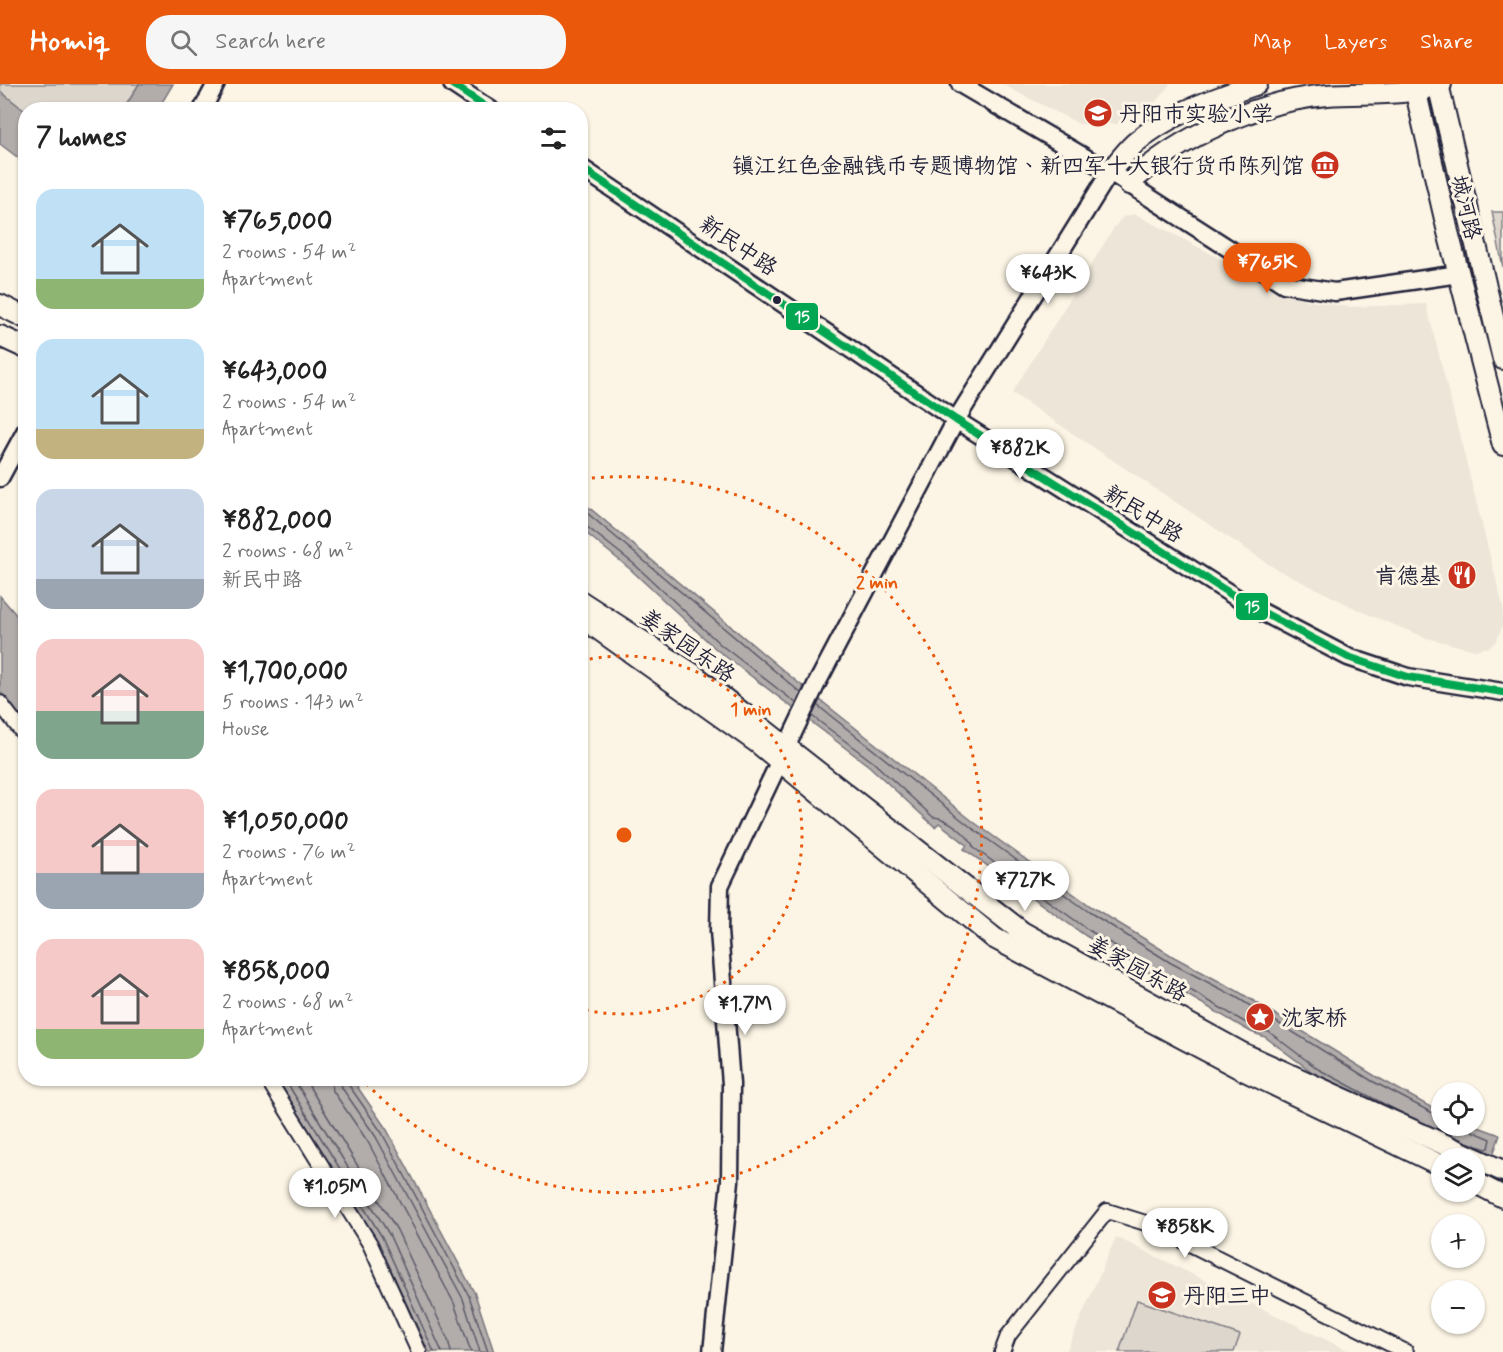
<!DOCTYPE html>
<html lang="en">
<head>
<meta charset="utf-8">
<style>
  :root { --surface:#fff; --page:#f6f6f6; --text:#222; --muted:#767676; --accent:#ea580c }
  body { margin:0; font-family:Mynerve,"LXGW WenKai TC",sans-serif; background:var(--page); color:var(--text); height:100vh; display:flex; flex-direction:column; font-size:22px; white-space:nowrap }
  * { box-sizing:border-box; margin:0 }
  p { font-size:20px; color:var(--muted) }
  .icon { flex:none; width:33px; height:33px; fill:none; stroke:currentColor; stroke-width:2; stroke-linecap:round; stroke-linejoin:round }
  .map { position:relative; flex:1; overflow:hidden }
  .sheet { position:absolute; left:18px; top:18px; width:570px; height:984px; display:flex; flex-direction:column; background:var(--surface); border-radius:24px; box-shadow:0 2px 4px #0004 }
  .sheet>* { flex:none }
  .buttons { position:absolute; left:1431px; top:998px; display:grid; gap:12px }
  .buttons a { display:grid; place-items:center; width:54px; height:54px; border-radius:50%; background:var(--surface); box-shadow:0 2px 4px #0004; font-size:30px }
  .price { position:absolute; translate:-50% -51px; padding:0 14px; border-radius:21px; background:#fff; color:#222; font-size:20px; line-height:39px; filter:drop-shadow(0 2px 3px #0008) }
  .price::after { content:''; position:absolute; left:50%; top:36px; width:18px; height:14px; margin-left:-9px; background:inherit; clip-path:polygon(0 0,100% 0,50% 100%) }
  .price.active { background:var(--accent); color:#fff }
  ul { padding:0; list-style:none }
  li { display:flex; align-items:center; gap:18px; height:150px; padding:0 18px }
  li span { display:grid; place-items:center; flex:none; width:168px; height:120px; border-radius:18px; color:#555 }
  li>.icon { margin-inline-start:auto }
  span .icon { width:72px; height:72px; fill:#fffc; stroke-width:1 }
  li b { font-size:26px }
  h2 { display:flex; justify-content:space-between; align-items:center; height:72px; padding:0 18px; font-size:26px }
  header { display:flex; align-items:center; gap:36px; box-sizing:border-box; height:84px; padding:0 30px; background:var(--accent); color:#fff }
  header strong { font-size:28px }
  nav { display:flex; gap:33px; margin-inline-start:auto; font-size:21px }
  .search { width:420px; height:54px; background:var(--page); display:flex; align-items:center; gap:15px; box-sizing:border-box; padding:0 21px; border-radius:24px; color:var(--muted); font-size:22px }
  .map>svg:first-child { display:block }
  .built { fill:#ece5d8 }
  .green { fill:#dcd6cc; stroke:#7f7c84; stroke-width:1.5 }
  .water { fill:#b2adab; stroke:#78757e; stroke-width:1.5 }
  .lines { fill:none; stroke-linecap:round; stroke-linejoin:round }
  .shore { stroke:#5c5a68; stroke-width:1.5 }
  .minor-casing { stroke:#22223b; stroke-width:18 }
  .tertiary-casing { stroke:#22223b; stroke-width:21 }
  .secondary-casing { stroke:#22223b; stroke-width:24 }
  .minor { stroke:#fcf5e5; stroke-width:14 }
  .tertiary { stroke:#fcf5e5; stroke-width:16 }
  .secondary { stroke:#fcf5e5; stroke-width:20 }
  .bus-1-casing { stroke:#fcf5e5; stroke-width:12 }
  .bus-1 { stroke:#00a651; stroke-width:8 }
  .ring { fill:none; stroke:#e8590c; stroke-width:3; stroke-dasharray:3 6 }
  .bus-dot { fill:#22223b; stroke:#fcf5e5; stroke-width:2 }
  .labels { text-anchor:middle; stroke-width:6; stroke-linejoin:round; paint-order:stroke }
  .poi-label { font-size:22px; fill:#22223b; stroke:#fcf5e5; text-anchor:start }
  .street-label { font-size:22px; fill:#22223b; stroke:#fcf5e5 }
  .centre { fill:#e8590c; stroke:#fcf5e5; stroke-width:3 }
  .ring-label { font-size:18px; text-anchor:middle; font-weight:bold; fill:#e8590c; stroke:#fcf5e5; stroke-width:6; stroke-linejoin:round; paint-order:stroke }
  .line-badge { stroke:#fcf5e5; stroke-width:2 }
  .badge-label { font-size:16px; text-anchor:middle; font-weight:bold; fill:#fff }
</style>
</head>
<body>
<header>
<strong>Homiq</strong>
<div class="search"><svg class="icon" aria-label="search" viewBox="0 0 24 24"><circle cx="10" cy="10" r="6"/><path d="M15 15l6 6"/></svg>Search here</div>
<nav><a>Map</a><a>Layers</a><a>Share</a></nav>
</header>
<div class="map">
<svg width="1503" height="1268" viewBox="0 0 1503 1268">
  <rect width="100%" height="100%" fill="#fcf5e5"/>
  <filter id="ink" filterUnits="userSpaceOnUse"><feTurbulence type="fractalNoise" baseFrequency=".0167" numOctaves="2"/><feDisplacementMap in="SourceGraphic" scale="12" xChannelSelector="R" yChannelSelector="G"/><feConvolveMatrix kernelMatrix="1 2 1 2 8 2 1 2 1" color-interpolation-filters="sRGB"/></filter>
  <g filter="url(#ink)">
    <g class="built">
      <path d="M1002 0H1170L1155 19 1117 40H1079Z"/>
      <path d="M1135 130 1259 195 1310 217 1350 223 1426 220 1503 523V541L1496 557 1490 563 1475 566 1427 554 1367 530 1276 485 1012 309 1115 142 1123 133Z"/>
      <path d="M1116 1153 1351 1268H1066Z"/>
    </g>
    <g class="green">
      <path d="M0 0H139L124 25 25 27 0 7Z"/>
      <path d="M1492 128H1503V183Z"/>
      <path d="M1137 1216 1240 1251 1234 1268H1119Z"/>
    </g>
    <g class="water">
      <path d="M139 0H173L158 25H124Z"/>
      <path d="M0 7 25 27V79L0 60Z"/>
      <path d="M580 416 790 592 975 739 1092 823 1174 873 1239 908 1375 992 1441 1029 1442 1041H1473L1500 1051 1492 1074 1315 990 1265 953 1251 948 1086 852 964 765 967 761 939 739 935 743 869 682 717 566 630 485 581 445Z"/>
      <path d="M0 512 25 541V643L0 607Z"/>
      <path d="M277 995H352L387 1046 475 1210 494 1268H429L377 1156Z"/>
    </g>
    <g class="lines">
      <g class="shore">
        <path d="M580 423 801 609"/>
        <path d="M580 441 586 442 634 480 721 561 796 619"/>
        <path d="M817 621 972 744 1089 828 1171 879 1236 913 1372 997 1442 1034"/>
        <path d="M812 632 873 678 933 733C947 733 970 752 974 764L1090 847 1253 943 1269 948 1318 985 1401 1029"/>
        <path d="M284 994 382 1153 434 1268"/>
        <path d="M293 994 389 1150 442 1268"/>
        <path d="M304 994 397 1146 448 1256 451 1268"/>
        <path d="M331 994 333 1007 368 1058 454 1219 471 1268"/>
        <path d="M340 994 342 1004 376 1053 463 1215 480 1268"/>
        <path d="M347 994 348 1000 382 1049 469 1212 488 1268"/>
        <path d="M1461 1056 1486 1065 1489 1064 1491 1055 1472 1047 1469 1041"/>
      </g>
      <g class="minor-casing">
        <g id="minor">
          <path d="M0 619 26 653"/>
          <path d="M267 994 370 1160 419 1268"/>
          <path d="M1002 1268 1008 1252 1107 1127 1152 1141 1406 1268"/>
        </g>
      </g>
      <g class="tertiary-casing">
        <g id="tertiary">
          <path d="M452 0 491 26"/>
          <path d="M960 0 1110 88 1284 200 1335 208 1459 190"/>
          <path d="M202 26 216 0"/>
          <path d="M580 83 956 336 1245 519 1348 573 1408 593 1503 608"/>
          <path d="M0 394 26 346"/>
          <path d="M712 1268 730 1097 731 1000 719 847 720 802 816 601 956 336 1110 88"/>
        </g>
      </g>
      <g class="secondary-casing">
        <g id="secondary">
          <path d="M1414 0 1448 148 1503 361"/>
          <path d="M1438 0 1503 275"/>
          <path d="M1110 88C1118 78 1126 67 1135 59 1169 29 1215 15 1257 0"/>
          <path d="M1129 100C1179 52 1258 17 1327 11 1367 8 1403 13 1441 0"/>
          <path d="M0 221 26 234"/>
          <path d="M0 252 26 264"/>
          <path d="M580 517 694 591 1022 848 1242 969 1503 1087"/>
          <path d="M580 532 758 659 994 854 1237 983 1442 1082"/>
          <path d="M1474 1098 1503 1113"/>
        </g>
      </g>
      <use href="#minor" class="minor"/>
      <use href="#tertiary" class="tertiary"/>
      <use href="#secondary" class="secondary"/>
      <g class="bus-1-casing">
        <g id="bus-1">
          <path d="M452 0 490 26"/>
          <path d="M580 83 956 336 1245 519 1348 573 1408 593 1503 608"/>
        </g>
      </g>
      <use href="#bus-1" class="bus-1"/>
    </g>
  </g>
  <g class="ring">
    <path d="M581 577A179 179 0 1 1 581 925"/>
    <path d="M583 395A358 358 0 1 1 362 995"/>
  </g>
  <defs>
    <g id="school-disc" transform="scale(1.5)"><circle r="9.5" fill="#c8321e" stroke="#fcf5e5"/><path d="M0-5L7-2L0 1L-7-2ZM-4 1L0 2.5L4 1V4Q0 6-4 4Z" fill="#fff"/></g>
    <g id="museum-disc" transform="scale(1.5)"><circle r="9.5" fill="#c8321e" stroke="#fcf5e5"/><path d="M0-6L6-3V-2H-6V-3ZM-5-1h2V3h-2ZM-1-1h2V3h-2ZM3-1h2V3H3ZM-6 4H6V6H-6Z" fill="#fff"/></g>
    <g id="restaurant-disc" transform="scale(1.5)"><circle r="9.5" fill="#c8321e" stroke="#fcf5e5"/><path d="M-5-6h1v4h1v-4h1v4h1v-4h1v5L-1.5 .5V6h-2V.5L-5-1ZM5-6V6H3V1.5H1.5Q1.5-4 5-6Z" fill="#fff"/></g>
    <g id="sight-disc" transform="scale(1.5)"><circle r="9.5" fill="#c8321e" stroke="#fcf5e5"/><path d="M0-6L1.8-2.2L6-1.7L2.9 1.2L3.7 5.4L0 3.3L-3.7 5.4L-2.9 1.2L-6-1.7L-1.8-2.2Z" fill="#fff"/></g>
  </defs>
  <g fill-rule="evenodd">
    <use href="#school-disc" x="1098" y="29"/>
    <use href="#museum-disc" x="1325" y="81"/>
    <use href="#restaurant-disc" x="1462" y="491"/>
    <use href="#sight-disc" x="1260" y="933"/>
    <use href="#school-disc" x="1162" y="1211"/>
  </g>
  <circle class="bus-dot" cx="777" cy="216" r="5"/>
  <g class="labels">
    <g class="poi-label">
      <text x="1119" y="37">丹阳市实验小学</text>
      <text x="1304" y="89" text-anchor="end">镇江红色金融钱币专题博物馆、新四军十大银行货币陈列馆</text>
      <text x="1441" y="499" text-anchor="end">肯德基</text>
      <text x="1281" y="941">沈家桥</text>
      <text x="1183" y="1219">丹阳三中</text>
    </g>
    <g class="street-label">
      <text transform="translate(1467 123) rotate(77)" y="8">城河路</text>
      <text transform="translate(739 161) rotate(34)" y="8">新民中路</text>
      <text transform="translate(1144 429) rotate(32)" y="8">新民中路</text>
      <text transform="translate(688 561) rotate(35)" y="8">姜家园东路</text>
      <text transform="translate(1138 884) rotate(29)" y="8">姜家园东路</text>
    </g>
  </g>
  <circle cx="624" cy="751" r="9" class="centre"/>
  <g class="ring-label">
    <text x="877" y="504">2 min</text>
    <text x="751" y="631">1 min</text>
  </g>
  <g class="line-badge">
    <rect x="785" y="218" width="34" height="29" rx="6" fill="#00a651"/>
    <rect x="1235" y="508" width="34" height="29" rx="6" fill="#00a651"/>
  </g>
  <g class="badge-label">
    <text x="802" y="238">15</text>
    <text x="1252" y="528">15</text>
  </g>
</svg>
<div class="buttons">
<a><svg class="icon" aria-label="locate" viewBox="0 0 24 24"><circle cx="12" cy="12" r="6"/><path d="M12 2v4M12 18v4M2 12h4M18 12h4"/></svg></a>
<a><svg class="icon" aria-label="layers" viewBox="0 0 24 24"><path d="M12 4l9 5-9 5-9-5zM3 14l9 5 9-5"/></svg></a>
<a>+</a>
<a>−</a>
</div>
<b class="price active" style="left:1267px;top:210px">¥765K</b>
<b class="price" style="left:1048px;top:221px">¥643K</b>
<b class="price" style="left:1020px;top:396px">¥882K</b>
<b class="price" style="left:1025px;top:828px">¥727K</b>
<b class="price" style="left:745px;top:952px">¥1.7M</b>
<b class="price" style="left:335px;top:1135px">¥1.05M</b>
<b class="price" style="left:1185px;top:1175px">¥858K</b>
<section class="sheet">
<h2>7 homes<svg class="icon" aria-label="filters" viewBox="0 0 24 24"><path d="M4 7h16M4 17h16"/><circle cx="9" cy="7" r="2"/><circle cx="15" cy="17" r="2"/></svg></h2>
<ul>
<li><span style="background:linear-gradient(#bfe0f5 75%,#8fb573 0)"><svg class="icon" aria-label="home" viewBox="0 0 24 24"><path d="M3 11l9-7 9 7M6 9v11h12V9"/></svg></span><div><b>¥765,000</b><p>2 rooms · 54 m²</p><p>Apartment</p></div></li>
<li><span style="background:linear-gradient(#bfe0f5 75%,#c2b280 0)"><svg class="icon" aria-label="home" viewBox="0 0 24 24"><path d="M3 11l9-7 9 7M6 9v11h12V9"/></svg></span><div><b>¥643,000</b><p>2 rooms · 54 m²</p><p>Apartment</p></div></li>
<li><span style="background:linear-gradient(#c9d6e8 75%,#9aa5b1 0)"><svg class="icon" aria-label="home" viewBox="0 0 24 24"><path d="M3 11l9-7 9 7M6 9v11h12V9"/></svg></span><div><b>¥882,000</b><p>2 rooms · 68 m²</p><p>新民中路</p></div></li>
<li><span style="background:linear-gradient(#f6c9c9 60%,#7fa58c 0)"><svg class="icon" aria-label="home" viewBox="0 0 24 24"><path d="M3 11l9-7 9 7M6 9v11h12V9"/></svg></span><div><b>¥1,700,000</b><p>5 rooms · 143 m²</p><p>House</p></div></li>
<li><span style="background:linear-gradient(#f6c9c9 70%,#9aa5b1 0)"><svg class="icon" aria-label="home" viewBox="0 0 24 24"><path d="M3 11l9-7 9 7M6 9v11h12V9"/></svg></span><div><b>¥1,050,000</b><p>2 rooms · 76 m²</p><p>Apartment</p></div></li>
<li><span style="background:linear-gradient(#f6c9c9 75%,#8fb573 0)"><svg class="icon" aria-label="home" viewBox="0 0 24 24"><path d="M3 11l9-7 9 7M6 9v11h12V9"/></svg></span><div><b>¥858,000</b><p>2 rooms · 68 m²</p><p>Apartment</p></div></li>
</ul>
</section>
</div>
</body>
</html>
